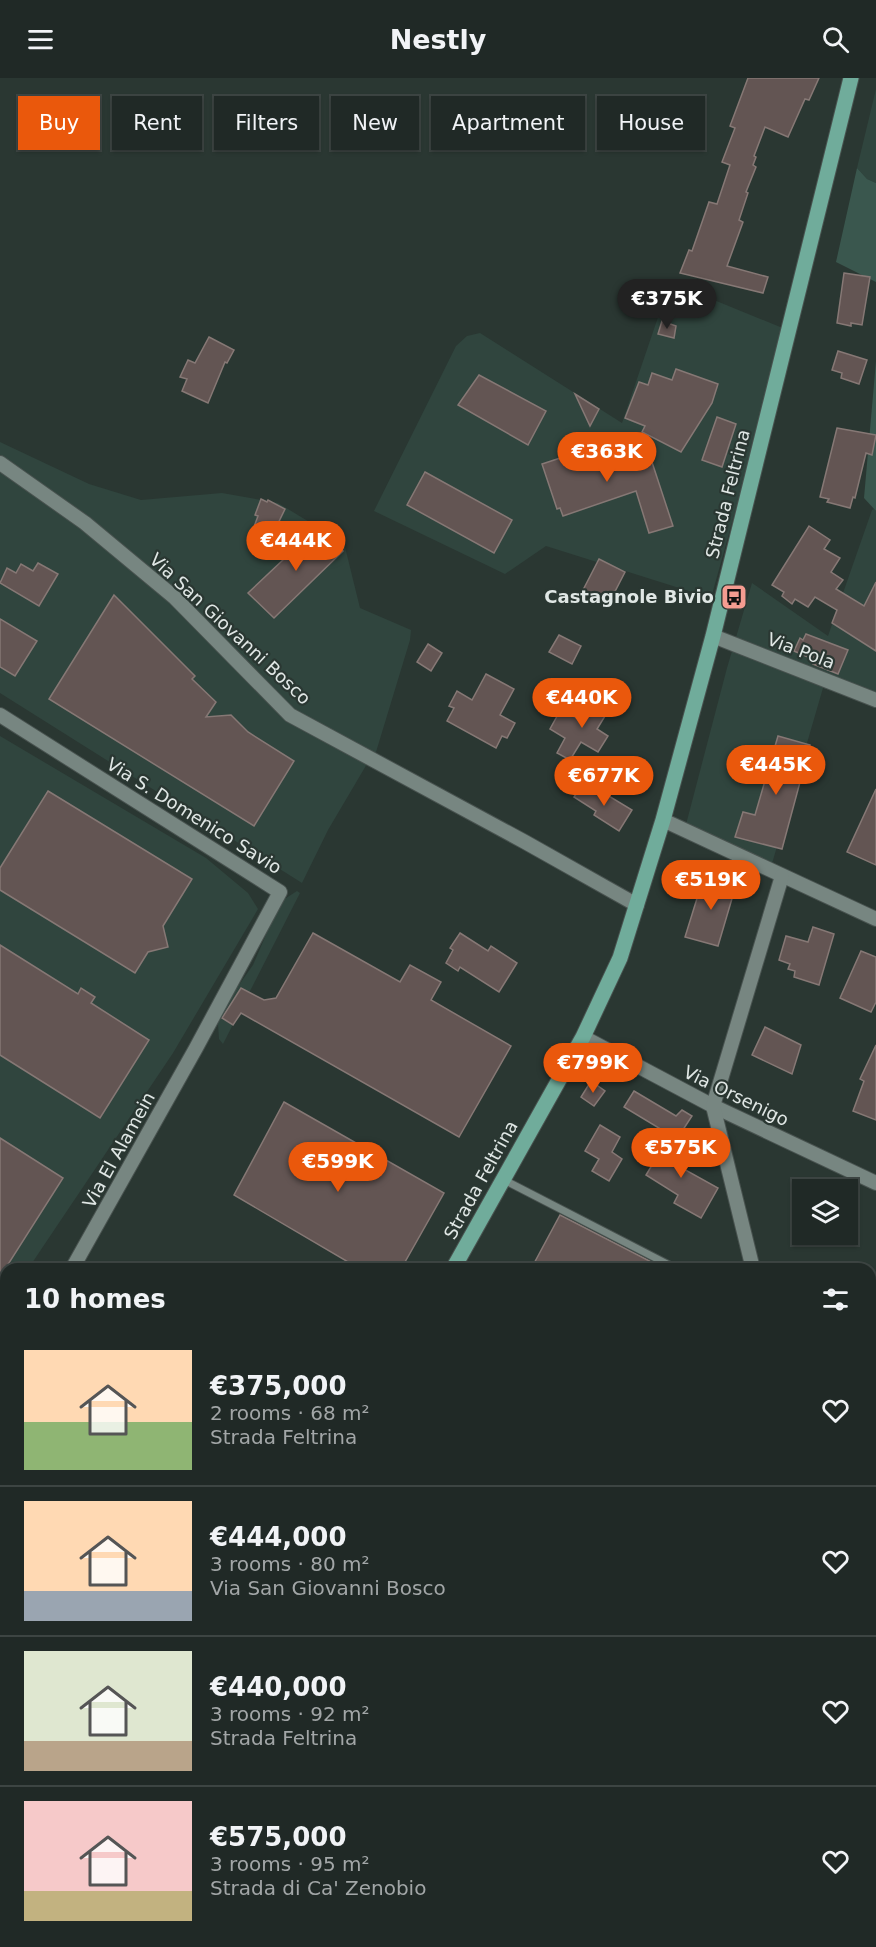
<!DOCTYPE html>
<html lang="en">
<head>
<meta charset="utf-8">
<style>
  :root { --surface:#202926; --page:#2d3532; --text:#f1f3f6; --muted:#a2a6a7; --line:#3d4543; --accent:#ea580c }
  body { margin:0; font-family:"DejaVu Sans",sans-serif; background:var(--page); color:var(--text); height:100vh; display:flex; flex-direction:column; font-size:22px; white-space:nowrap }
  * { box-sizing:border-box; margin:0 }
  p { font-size:20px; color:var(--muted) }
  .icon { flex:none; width:33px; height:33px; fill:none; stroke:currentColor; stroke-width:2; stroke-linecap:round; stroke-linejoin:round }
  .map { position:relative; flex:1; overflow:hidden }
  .sheet { position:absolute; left:0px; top:1185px; width:876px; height:684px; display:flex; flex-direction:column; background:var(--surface); border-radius:18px 18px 0 0; box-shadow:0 2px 4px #0004,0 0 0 2px var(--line) }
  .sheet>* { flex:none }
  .banner { position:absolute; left:18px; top:18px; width:840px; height:54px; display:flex; gap:12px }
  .buttons { position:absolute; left:792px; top:1101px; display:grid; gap:12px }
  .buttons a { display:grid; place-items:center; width:66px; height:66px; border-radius:0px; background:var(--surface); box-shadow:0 2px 4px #0004,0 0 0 2px var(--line); font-size:30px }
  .price { position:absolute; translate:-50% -51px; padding:0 14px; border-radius:21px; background:var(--accent); color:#fff; font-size:20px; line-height:39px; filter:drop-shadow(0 2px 3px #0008) }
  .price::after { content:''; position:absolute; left:50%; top:36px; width:18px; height:14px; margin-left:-9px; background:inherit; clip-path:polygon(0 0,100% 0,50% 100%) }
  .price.active { background:#222; color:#fff }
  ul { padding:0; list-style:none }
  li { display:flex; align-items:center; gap:18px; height:150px; padding:0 24px }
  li+li { border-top:2px solid var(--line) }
  li span { display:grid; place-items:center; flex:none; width:168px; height:120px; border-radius:0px; color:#555 }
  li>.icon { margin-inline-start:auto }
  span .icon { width:72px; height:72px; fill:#fffc; stroke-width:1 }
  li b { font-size:26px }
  h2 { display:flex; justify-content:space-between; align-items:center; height:72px; padding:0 24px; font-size:26px }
  .tag { padding:0 21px; border-radius:0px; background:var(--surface); box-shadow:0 2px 4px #0004,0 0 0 2px var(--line); font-size:21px; line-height:54px }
  .tag.active { background:var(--accent); color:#fff }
  header { display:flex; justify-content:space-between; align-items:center; height:78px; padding:0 24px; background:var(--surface); font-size:27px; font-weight:700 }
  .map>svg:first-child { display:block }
  .built { fill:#30453e }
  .green { fill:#3a574e }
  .building { fill:#635553; stroke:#867875; stroke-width:1.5 }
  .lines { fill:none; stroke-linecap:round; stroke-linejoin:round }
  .service-casing { stroke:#48524f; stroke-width:9 }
  .minor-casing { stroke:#48524f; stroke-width:16 }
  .primary-casing { stroke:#48524f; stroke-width:17 }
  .service { stroke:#778681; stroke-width:7 }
  .minor { stroke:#778681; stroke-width:14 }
  .primary { stroke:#70ac9b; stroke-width:15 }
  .labels { text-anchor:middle; stroke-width:4.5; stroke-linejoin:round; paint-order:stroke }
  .street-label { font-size:18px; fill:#e0e7e5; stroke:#2a3732 }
  .poi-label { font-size:18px; font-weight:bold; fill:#e0e7e5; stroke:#2a3732; text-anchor:end }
</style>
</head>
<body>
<header><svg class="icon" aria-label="menu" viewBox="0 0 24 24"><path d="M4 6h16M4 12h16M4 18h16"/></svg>Nestly<svg class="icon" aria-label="search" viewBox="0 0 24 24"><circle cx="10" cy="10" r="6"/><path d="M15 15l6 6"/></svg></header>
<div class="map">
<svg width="876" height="1869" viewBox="0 0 876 1869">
  <rect width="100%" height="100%" fill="#2a3732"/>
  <g class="built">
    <path d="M876 11V105L867 101 857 90Z"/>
    <path d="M670 204 785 251 765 327 711 520 546 468 505 496 374 433 456 268 467 258 480 255 622 345Z"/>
    <path d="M0 364 89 406 141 422 222 415 278 425 344 465 360 530 411 552 410 562 376 674H374L328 752 302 805 0 615Z"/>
    <path d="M874 431 876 433V625L823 610 771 789 683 758 727 590 752 505 828 558 872 432Z"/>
    <path d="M0 658 206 780 248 815 258 831 173 975 28 1191H6V1225L0 1239Z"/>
    <path d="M297 813 300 815 223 966 219 961 218 946 222 931 253 887 280 824Z"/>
    <path d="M0 1255 6 1258V1343L0 1339Z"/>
  </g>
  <g class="green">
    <path d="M857 90 867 101 876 105V204L836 184Z"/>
    <path d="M876 283V433L864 420Z"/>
    <path d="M108 1863H248L243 1869H106Z"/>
  </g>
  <g class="building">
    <path d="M748 0H819L809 22 805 21 788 59 765 49 754 78 756 79 753 87 756 89 746 114 748 115 739 142 743 144 727 188 768 199 763 215 680 195 689 172 692 173 709 124 717 126 730 87 722 84 735 50 730 48Z"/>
    <path d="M844 195 870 199 862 247 851 245V248L837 245Z"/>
    <path d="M662 243 676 248 674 260 658 256Z"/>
    <path d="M209 259 234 272 227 285 225 284 208 325 182 313 187 301 180 299 188 282 195 285Z"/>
    <path d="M838 273 867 282 859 306 841 300 842 295 832 292Z"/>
    <path d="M676 291 718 306 712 325 681 374 642 354 645 348 625 340 639 304 648 307 652 295 672 302Z"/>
    <path d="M479 297 546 333 528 367 458 327Z"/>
    <path d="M575 316 599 331 590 348Z"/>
    <path d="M717 339 736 346 722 389 702 382Z"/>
    <path d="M837 350 876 357 872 377 866 375 855 420 853 419 850 430 827 424 829 421 820 419Z"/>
    <path d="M600 367 605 382 647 369 673 448 649 455 636 413 563 438 560 430 557 431 542 386Z"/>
    <path d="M425 394 512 442 494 475 407 427Z"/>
    <path d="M261 421 267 424 268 422 285 431 269 464 251 457 258 438 255 437Z"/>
    <path d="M319 448 343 473 274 540 248 515Z"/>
    <path d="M809 448 830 462 824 471 840 480 831 494 843 502 836 511 864 528 876 504V573L832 545 837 532 815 519 808 529 795 521 792 526 782 518 784 514 772 507Z"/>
    <path d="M599 481 625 494 608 527 582 514Z"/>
    <path d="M38 485 58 496 39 528 0 505 7 490 16 495 21 486 33 493Z"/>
    <path d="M114 517 195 598 192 601 216 624 206 639 231 637 248 654 294 683 254 748 49 621Z"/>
    <path d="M0 541 37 563 15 598 0 589Z"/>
    <path d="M806 556 848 572 838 596 813 586 815 582 794 573 800 560 803 562Z"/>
    <path d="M559 557 581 568 572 586 549 574Z"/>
    <path d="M428 566 442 575 431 593 417 584Z"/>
    <path d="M486 596 514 611 500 637 515 645 507 660 502 658 496 670 447 643 454 630 449 628 457 613 472 622Z"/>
    <path d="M599 616 613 625 597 651 608 658 598 674 581 664 570 682 557 675 565 660 550 651 561 631 583 644Z"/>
    <path d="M778 658 810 667 782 771 735 759 743 734 755 737Z"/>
    <path d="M582 707 591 713 594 709 632 732 619 753 594 737 596 733 574 719Z"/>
    <path d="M876 711V787L847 774Z"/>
    <path d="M48 713 192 801 163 848 168 869 148 874 135 895 0 812V790Z"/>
    <path d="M704 798 736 807 718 868 685 859Z"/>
    <path d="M813 849 834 856 819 907 794 899 795 893 788 891 790 886 779 882 786 858 808 864Z"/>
    <path d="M313 855 400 904 410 887 441 904 431 922 511 968 459 1059 241 935 233 947 222 940 241 910 264 922 276 920Z"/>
    <path d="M460 855 488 873 491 868 517 885 499 914 460 889 458 893 446 885 453 872 450 870Z"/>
    <path d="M0 867 78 916 81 910 95 919 91 925 149 962 100 1040 0 977Z"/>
    <path d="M861 873 876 879V924L871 934 840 920Z"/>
    <path d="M765 949 801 967 792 996 752 977Z"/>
    <path d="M876 967V1042L853 1033 864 1003 860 1001Z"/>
    <path d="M591 1003 605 1013 594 1028 581 1019Z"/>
    <path d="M634 1013 676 1038 682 1032 692 1038 677 1061 624 1029Z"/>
    <path d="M284 1024 444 1115 401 1191H360L234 1117Z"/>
    <path d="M600 1047 620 1059 612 1074 622 1081 609 1103 592 1093 599 1081 585 1073Z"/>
    <path d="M669 1059 691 1072 680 1089 718 1110 701 1140 674 1125 678 1117 646 1097Z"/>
    <path d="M0 1060 63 1100 0 1199Z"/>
    <path d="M560 1137 665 1191H531Z"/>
  </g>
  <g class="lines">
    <g class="service-casing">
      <g id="service">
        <path d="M504 1102 677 1191"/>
        <path d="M97 1869 99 1863"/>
      </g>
    </g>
    <g class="minor-casing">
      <g id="minor">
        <path d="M0 385 85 445 174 519 290 637 525 764 637 827"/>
        <path d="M713 558 876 622"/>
        <path d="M0 637 280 814 196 970 72 1191"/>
        <path d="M663 742 876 841"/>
        <path d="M583 959 713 1028 876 1105"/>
        <path d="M753 1191 713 1028 782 798"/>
        <path d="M0 1245 6 1248"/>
        <path d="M870 1679 876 1681"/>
      </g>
    </g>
    <g class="primary-casing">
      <g id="primary">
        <path d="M453 1191 583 959 620 880 663 742 713 558 851 0"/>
        <path d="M72 1869 74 1863"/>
      </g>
    </g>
    <use href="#service" class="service"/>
    <use href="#minor" class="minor"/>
    <use href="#primary" class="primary"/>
  </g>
  <defs>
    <g id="bus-square" transform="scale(1.35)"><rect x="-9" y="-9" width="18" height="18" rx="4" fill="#f59c91" stroke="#2a3732"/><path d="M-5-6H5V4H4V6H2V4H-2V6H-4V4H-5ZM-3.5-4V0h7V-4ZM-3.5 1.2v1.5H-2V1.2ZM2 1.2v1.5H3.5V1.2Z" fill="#111"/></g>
  </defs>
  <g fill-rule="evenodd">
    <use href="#bus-square" x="734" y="519"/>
  </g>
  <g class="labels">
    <g class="street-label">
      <text transform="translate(728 416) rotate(-76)" y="6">Strada Feltrina</text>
      <text transform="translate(230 551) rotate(43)" y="6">Via San Giovanni Bosco</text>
      <text transform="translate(801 573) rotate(21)" y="6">Via Pola</text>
      <text transform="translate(194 738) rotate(32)" y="6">Via S. Domenico Savio</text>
      <text transform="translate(736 1018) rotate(26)" y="6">Via Orsenigo</text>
      <text transform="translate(119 1072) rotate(-61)" y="6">Via El Alamein</text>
      <text transform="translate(481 1102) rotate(-61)" y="6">Strada Feltrina</text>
    </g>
    <g class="poi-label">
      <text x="714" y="525">Castagnole Bivio</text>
    </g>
  </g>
</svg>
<div class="buttons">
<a><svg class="icon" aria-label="layers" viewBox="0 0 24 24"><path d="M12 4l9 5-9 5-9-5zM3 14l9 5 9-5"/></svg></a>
</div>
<b class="price active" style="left:667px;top:252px">€375K</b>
<b class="price" style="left:607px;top:405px">€363K</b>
<b class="price" style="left:296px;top:494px">€444K</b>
<b class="price" style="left:582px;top:651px">€440K</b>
<b class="price" style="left:776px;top:718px">€445K</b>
<b class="price" style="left:604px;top:729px">€677K</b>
<b class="price" style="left:711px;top:833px">€519K</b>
<b class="price" style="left:593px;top:1016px">€799K</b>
<b class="price" style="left:681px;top:1101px">€575K</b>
<b class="price" style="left:338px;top:1115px">€599K</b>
<div class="banner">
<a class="tag active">Buy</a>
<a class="tag">Rent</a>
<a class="tag">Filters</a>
<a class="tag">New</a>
<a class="tag">Apartment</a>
<a class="tag">House</a>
</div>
<section class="sheet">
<h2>10 homes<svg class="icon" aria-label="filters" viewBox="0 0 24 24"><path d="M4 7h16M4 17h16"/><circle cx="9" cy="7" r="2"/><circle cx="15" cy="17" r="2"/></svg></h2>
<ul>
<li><span style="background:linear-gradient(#ffd9b3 60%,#8fb573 0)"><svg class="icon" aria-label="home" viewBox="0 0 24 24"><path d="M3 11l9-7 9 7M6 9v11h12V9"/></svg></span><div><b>€375,000</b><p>2 rooms · 68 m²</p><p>Strada Feltrina</p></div><svg class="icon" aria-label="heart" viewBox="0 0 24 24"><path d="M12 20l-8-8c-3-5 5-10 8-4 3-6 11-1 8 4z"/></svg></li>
<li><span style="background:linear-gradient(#ffd9b3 75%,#9aa5b1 0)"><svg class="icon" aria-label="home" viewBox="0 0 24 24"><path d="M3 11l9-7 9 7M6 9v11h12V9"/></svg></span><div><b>€444,000</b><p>3 rooms · 80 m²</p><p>Via San Giovanni Bosco</p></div><svg class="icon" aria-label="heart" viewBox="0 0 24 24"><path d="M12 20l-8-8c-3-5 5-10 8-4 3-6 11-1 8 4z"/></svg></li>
<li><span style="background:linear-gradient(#dfe7d0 75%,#b9a48a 0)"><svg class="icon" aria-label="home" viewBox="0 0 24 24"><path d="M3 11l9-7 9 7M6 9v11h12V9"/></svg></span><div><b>€440,000</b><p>3 rooms · 92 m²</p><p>Strada Feltrina</p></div><svg class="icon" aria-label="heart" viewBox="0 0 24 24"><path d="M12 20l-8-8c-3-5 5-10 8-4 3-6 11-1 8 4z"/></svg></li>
<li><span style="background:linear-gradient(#f6c9c9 75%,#c2b280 0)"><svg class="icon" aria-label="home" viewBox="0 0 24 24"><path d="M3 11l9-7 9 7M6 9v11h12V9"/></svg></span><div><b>€575,000</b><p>3 rooms · 95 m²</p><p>Strada di Ca' Zenobio</p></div><svg class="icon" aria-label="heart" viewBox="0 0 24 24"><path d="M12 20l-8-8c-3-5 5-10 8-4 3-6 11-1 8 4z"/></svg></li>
</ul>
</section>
</div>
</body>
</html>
